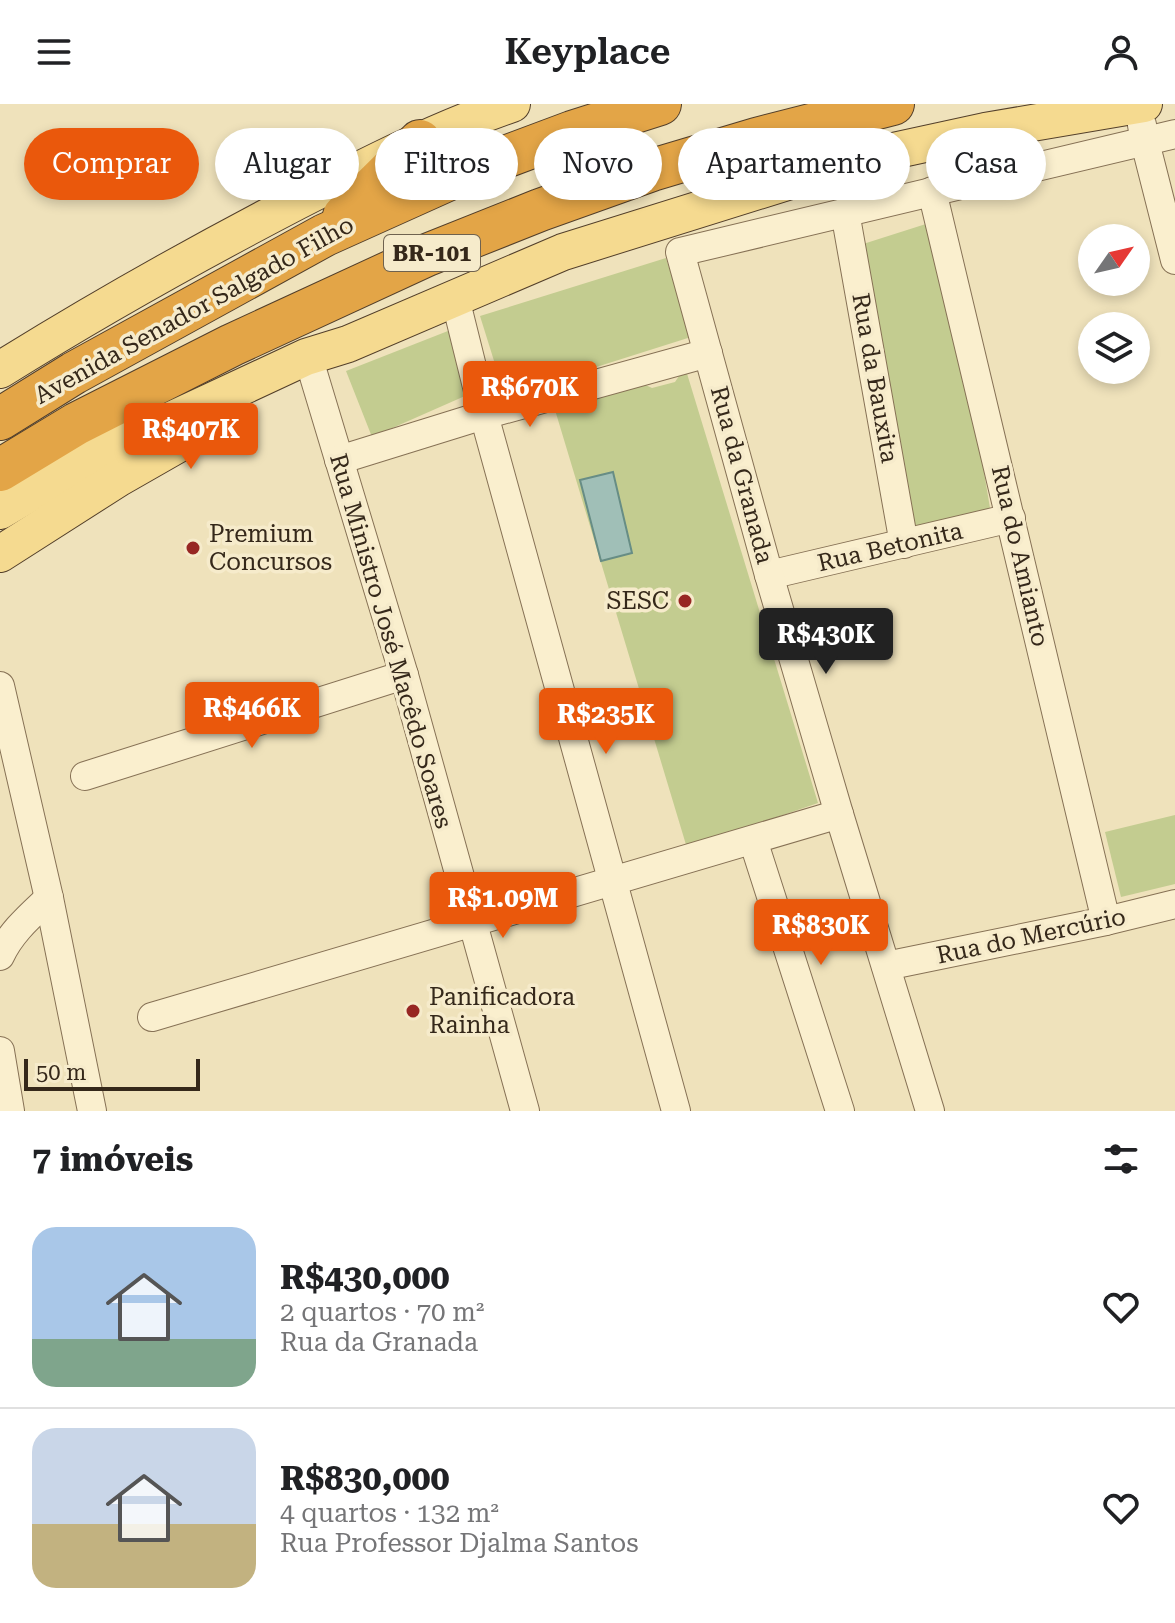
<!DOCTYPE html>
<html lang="pt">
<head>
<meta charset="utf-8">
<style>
  :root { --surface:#fff; --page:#f6f6f6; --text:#202124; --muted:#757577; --line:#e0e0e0; --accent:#ea580c }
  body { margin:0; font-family:"Roboto Serif",serif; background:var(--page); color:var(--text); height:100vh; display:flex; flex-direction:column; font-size:30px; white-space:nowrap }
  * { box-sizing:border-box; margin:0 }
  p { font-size:26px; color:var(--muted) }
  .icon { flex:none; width:44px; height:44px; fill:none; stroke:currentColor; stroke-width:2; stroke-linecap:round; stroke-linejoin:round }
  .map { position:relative; height:1007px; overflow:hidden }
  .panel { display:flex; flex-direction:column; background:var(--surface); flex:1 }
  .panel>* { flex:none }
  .hud { position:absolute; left:24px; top:24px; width:1128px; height:72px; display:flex; gap:16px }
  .needle { width:52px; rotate:56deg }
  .buttons { position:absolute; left:1078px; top:120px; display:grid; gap:16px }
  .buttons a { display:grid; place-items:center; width:72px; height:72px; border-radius:50%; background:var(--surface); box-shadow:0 4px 12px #0003; font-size:40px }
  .scale { position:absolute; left:24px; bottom:20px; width:176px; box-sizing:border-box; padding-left:8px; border:4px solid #35281a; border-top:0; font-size:22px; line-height:28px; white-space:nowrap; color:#35281a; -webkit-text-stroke:6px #f6ebcb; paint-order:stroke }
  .price { position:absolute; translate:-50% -68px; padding:0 18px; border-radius:8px; background:var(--accent); color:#fff; font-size:26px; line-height:52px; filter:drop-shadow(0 2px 4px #0008) }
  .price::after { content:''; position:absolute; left:50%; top:48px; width:24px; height:18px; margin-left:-12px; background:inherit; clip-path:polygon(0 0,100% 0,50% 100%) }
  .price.on { background:#222; color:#fff }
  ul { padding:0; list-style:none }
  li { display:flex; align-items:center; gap:24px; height:200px; padding:0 32px }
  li+li { border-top:2px solid var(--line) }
  li span { display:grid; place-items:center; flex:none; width:224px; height:160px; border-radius:24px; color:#555 }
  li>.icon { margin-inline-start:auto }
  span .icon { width:96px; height:96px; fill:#fffc; stroke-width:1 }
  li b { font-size:34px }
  h2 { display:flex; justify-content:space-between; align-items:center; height:96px; padding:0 32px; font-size:34px }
  .pill { padding:0 28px; border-radius:36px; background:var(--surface); box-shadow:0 4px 12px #0003; font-size:28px; line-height:72px }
  .pill.on { background:var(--accent); color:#fff }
  header { display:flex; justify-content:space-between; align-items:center; height:104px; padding:0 32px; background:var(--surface); font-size:36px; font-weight:600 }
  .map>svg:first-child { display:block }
  .green { fill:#c3cc90 }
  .water { fill:#a0bfb7; stroke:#678d85; stroke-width:2 }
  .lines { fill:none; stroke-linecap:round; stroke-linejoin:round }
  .minor-casing { stroke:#867155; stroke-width:30 }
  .major-casing { stroke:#533f2a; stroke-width:38 }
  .highway-casing { stroke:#533f2a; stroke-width:44 }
  .minor { stroke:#faefce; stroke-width:28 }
  .major { stroke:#f5da90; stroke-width:36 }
  .highway { stroke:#e3a547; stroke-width:42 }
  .poi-dot { fill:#972723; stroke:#f6ebcb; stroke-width:3 }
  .labels { text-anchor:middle; stroke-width:7; stroke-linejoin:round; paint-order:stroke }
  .shield { fill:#f6ebcb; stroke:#6f624f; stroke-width:2 }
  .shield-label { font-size:22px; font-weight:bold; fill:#35281a }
  .street-label { font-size:24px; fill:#35281a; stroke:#f6ebcb }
  .poi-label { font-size:24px; fill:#35281a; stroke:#f6ebcb; text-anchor:start }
</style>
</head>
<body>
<header><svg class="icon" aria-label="menu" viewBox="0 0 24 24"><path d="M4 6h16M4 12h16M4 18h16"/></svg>Keyplace<svg class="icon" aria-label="person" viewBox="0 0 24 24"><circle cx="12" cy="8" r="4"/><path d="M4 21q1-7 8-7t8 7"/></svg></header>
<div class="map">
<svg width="1175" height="1007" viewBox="0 0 1175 1007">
  <rect width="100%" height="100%" fill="#efe2bb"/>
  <g class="green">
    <path d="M929 119 966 261 991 410 912 431 860 141Z"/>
    <path d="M666 154 691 233 505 292 480 212Z"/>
    <path d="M453 225 474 288 372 333 346 267Z"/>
    <path d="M685 263 818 699 687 744 552 296 631 274 652 284 675 278Z"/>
    <path d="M1175 711V780L1121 793 1105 728Z"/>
  </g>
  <path class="water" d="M613 368 632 449 601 457 580 376Z"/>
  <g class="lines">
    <g class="minor-casing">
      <g id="minor">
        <path d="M1142 21 1145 38 1175 156"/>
        <path d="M932 87 1106 817"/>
        <path d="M845 108 904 440"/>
        <path d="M455 194 484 311 676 1007"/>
        <path d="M306 253 313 269 404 571 525 1007"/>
        <path d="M339 356 484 311 708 249"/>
        <path d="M769 471 1011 414"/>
        <path d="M0 582 49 794 92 1007"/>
        <path d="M85 672 404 571"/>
        <path d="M753 736 840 1007"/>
        <path d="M0 852C11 828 30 812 49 794"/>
        <path d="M886 862 1106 817 1175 800"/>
        <path d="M152 913 839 710"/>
        <path d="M0 947 10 1007"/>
        <path d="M930 1007 839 710 769 471 680 148 1175 30"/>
      </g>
    </g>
    <g class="major-casing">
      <g id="major">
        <path d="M0 266C96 206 196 150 296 98 366 62 438 25 512 0"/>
        <path d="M0 407 93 352 188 308 306 253 348 240 563 148 870 52 985 27 1144 0"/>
        <path d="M0 450 119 374 217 318"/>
      </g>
    </g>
    <g class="highway-casing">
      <g id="highway">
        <path d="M344 112 420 37"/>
        <path d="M0 315 74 269 325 131 465 68 572 28 660 0"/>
        <path d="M0 366 76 320 232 241 427 151 540 106 652 66 756 35 893 0"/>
      </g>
    </g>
    <use href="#minor" class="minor"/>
    <use href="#major" class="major"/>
    <use href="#highway" class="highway"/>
  </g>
  <g class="poi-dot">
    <circle cx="193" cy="444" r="8"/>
    <circle cx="685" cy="497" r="8"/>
    <circle cx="413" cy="907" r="8"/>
  </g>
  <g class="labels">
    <rect class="shield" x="384" y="131" width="96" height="36" rx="6"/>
    <g class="shield-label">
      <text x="432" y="157">BR-101</text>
    </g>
    <g class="street-label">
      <text transform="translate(194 206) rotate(-29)" y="8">Avenida Senador Salgado Filho</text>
      <text transform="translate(875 274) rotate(80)" y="8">Rua da Bauxita</text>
      <text transform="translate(742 371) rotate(75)" y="8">Rua da Granada</text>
      <text transform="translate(890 443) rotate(-13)" y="8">Rua Betonita</text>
      <text transform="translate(1020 452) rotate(77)" y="8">Rua do Amianto</text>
      <text transform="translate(391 537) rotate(74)" y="8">Rua Ministro José Macêdo Soares</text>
      <text transform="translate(1031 832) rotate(-12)" y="8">Rua do Mercúrio</text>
    </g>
    <g class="poi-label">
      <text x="209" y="438">Premium<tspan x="209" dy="28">Concursos</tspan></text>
      <text x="669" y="505" text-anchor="end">SESC</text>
      <text x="429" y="901">Panificadora<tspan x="429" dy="28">Rainha</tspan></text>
    </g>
  </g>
</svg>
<div class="buttons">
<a><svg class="needle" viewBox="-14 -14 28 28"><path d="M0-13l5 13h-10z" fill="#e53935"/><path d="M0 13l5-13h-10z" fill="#757577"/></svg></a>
<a><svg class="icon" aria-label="layers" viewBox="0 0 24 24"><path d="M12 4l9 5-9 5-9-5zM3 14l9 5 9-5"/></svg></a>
</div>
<div class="scale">50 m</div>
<b class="price" style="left:530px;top:325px">R$670K</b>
<b class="price" style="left:191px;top:367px">R$407K</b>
<b class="price on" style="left:826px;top:572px">R$430K</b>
<b class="price" style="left:252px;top:646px">R$466K</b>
<b class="price" style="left:606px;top:652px">R$235K</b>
<b class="price" style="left:503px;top:836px">R$1.09M</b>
<b class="price" style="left:821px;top:863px">R$830K</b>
<div class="hud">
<a class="pill on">Comprar</a>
<a class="pill">Alugar</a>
<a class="pill">Filtros</a>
<a class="pill">Novo</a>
<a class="pill">Apartamento</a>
<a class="pill">Casa</a>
</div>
</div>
<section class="panel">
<h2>7 imóveis<svg class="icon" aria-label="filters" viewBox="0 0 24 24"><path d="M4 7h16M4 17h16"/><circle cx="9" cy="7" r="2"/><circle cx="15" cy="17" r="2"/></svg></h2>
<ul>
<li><span style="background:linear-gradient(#a9c7e8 70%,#7fa58c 0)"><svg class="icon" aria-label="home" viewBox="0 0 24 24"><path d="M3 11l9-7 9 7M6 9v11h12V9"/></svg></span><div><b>R$430,000</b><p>2 quartos · 70 m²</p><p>Rua da Granada</p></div><svg class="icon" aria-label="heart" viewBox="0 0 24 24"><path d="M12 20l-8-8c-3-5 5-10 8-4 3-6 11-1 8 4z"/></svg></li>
<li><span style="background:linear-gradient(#c9d6e8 60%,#c2b280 0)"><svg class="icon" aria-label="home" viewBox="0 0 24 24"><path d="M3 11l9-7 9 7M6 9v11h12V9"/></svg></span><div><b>R$830,000</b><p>4 quartos · 132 m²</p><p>Rua Professor Djalma Santos</p></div><svg class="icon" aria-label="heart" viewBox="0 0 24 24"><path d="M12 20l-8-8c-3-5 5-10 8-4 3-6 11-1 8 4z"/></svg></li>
</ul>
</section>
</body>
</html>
